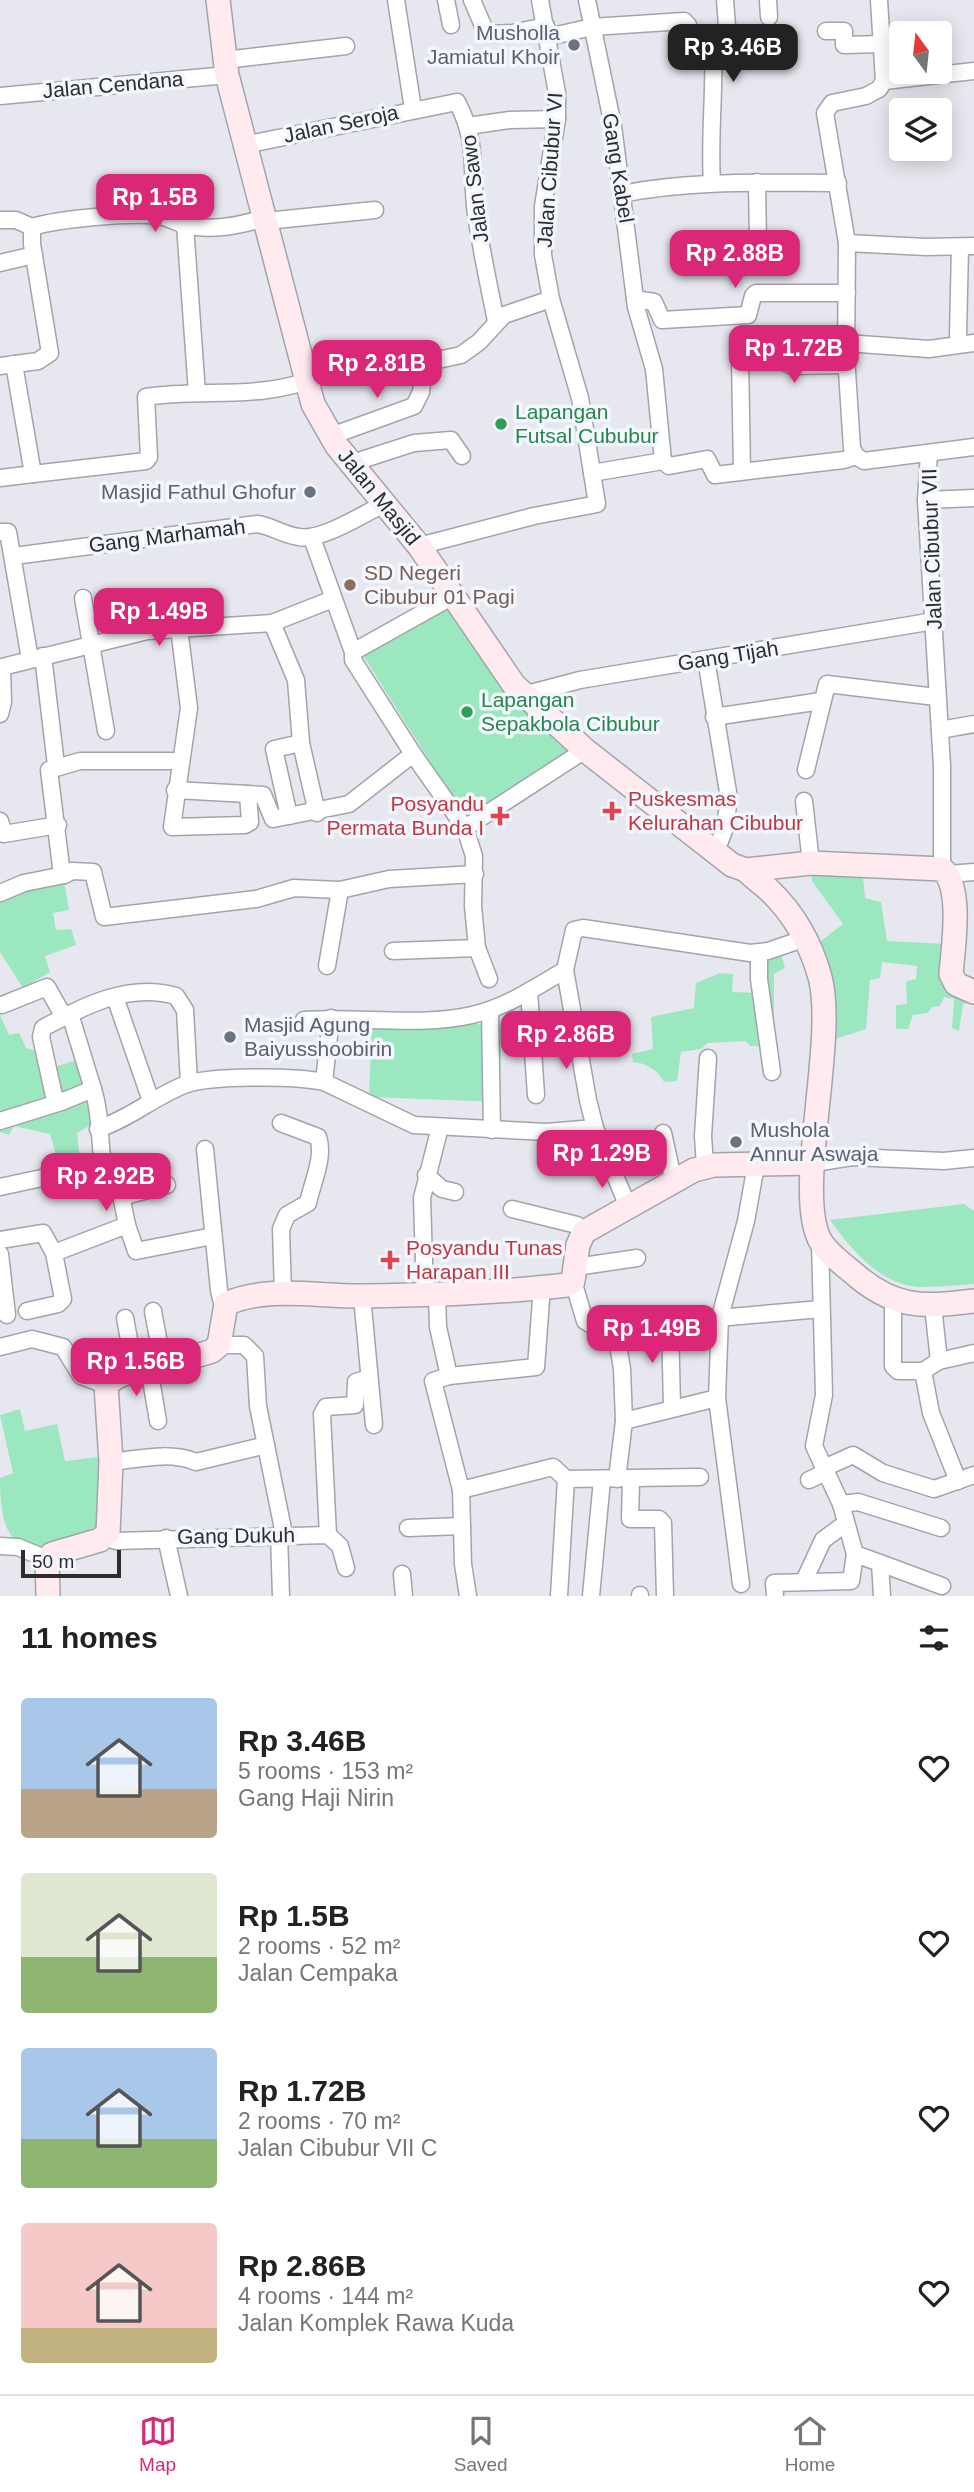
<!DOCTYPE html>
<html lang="en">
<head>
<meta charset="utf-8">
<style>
  :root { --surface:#fff; --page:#f6f6f6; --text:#222; --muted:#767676; --line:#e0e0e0; --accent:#db2777 }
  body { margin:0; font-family:Helvetica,sans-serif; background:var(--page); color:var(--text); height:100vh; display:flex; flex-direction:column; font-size:26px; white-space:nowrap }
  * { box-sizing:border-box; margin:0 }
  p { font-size:23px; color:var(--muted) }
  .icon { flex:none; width:38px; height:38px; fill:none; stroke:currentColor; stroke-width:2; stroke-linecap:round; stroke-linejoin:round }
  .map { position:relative; height:1596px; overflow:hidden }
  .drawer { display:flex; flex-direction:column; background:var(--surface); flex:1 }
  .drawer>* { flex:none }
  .needle { width:46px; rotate:345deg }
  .controls { position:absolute; left:889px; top:21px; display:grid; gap:14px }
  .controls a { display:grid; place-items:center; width:63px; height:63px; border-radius:7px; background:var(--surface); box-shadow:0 4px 18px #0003; font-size:35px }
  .scale { position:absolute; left:21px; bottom:18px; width:100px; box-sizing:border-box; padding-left:7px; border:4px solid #2d2d30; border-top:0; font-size:19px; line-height:24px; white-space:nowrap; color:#2d2d30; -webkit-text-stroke:5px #f4f6fd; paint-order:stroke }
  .price { position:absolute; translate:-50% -60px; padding:0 16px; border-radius:14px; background:var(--accent); color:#fff; font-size:23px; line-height:46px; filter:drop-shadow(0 2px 4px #0008) }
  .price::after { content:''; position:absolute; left:50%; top:42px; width:21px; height:16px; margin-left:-10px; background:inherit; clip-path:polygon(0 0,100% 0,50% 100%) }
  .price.selected { background:#222; color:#fff }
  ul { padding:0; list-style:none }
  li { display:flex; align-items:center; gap:21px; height:175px; padding:0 21px }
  li span { display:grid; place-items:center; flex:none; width:196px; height:140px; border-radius:7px; color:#555 }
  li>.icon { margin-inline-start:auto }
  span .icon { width:84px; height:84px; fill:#fffc; stroke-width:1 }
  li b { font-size:30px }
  h2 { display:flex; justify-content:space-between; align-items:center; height:84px; padding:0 21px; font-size:30px }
  .menu { display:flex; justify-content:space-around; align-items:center; height:98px; border-top:2px solid var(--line); background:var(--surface); font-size:19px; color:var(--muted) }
  .menu a { display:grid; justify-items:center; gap:4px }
  .menu .selected { color:var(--accent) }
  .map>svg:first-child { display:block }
  .green { fill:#9be7bf }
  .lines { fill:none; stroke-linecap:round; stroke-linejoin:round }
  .street-casing { stroke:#a3a4ab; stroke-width:19 }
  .secondary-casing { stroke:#a3a4ab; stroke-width:26 }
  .street { stroke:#fff; stroke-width:16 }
  .secondary { stroke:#ffeaef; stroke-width:23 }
  .worship-dot { fill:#6b7280; stroke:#f4f6fd; stroke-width:2.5 }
  .leisure-dot { fill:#2e9e5b; stroke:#f4f6fd; stroke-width:2.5 }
  .education-dot { fill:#8d6e63; stroke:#f4f6fd; stroke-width:2.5 }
  .health-dot { fill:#e0444e; stroke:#f4f6fd; stroke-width:2.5 }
  .labels { text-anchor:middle; stroke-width:7; stroke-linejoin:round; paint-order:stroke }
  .worship-label { font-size:21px; fill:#5b616d; stroke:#f4f6fd; text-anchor:end }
  .street-label { font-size:21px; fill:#2d2d30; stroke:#f4f6fd }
  .leisure-label { font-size:21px; fill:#27864d; stroke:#f4f6fd; text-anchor:start }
  .education-label { font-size:21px; fill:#785e54; stroke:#f4f6fd; text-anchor:start }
  .health-label { font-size:21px; fill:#be3a42; stroke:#f4f6fd; text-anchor:start }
</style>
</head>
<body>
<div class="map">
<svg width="974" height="1596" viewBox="0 0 974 1596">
  <rect width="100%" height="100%" fill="#e7e8ef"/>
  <g class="green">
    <path d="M444 604 475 646 579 747 466 819 361 652Z"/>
    <path d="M811 866H862L865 898 881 902 887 941 946 944 974 1002 963 1004 959 1031 952 1028 954 999 944 997 940 1006 932 1007 928 1013 913 1015 908 1029H896V1005L907 1004 906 981 916 979 917 966 882 962 880 978 870 980 866 1029 835 1039 821 967V941L843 924 812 881Z"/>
    <path d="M63 875 69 910 53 913 56 930 71 929 76 945 45 956 50 972 23 988 0 952V895Z"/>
    <path d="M780 951 785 968 774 974V1047L750 1046 746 1041 708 1043 701 1049 681 1052 677 1081 664 1082C658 1070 646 1063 633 1062L632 1054 653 1049 651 1017 694 1008 696 983 720 973 733 974 732 992 756 993 763 955Z"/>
    <path d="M0 1015 9 1035 19 1033 26 1048 40 1052 46 1070 85 1057 104 1117 77 1133 80 1162 60 1168 50 1134 14 1126 9 1135 0 1132Z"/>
    <path d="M372 1020 502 1025 499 1102 369 1097Z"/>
    <path d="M964 1204 974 1211V1284C956 1285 937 1287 919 1287 880 1285 851 1249 830 1220Z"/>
    <path d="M20 1409 25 1431 57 1424 65 1461 107 1456 103 1529C36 1550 0 1569 0 1478L13 1473 0 1415Z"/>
  </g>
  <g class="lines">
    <g class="street-casing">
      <g id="street">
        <path d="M396 0 413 109"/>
        <path d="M446 0 451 25"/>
        <path d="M472 0 484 28 490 34 512 33 546 26"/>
        <path d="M587 0 613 126 636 307 654 369 663 461"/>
        <path d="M768 0 769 17"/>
        <path d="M879 0 884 81 879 89 866 96 832 103 825 113 847 243 846 356 852 448 856 456 864 461 974 447"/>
        <path d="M826 31H844V45L881 44"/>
        <path d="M548 37 592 27 684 21 688 25 690 48 723 46 728 39 725 0"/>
        <path d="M225 60 346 46"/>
        <path d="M884 81 974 71"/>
        <path d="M0 96 227 75"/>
        <path d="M468 126 510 120 557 119"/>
        <path d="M244 145 457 102C479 143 470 171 476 214 481 250 489 286 496 321"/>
        <path d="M757 182 758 246"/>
        <path d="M712 183C709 137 715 92 713 46"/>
        <path d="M621 194C693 180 765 183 838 183"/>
        <path d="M0 220H16L32 227"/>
        <path d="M266 221 375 210"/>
        <path d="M185 225 197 393"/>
        <path d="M32 227C59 219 131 212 158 216 169 217 178 224 189 226 214 231 240 225 265 218"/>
        <path d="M847 243 926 247 974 246"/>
        <path d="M0 263 34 255"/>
        <path d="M635 299 654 302 662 320 748 315 753 296 756 293H847"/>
        <path d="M958 336 960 247"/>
        <path d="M846 343 929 349 974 343"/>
        <path d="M0 366 38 361 50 353 32 244V227"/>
        <path d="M331 436 414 406 421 392 424 363"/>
        <path d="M929 453 926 500 942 766V869"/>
        <path d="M663 461 669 466 707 459 715 475 844 460 856 456"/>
        <path d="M352 463 414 443 451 440 462 456"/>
        <path d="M742 471 740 359 766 352 792 366 846 365"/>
        <path d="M592 473 663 461"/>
        <path d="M33 474 146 461 149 457 146 397C203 388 265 401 319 376L424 363 461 355 479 342 504 315 551 299"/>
        <path d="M0 478 33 474 14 364"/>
        <path d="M926 500 974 498"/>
        <path d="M0 532H8L30 659"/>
        <path d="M312 538 353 652V660L413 754"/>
        <path d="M419 546 534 516 597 504 580 398 551 299 543 255V206L557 119V93L540 0"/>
        <path d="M14 556 257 524C272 526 283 535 299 537 322 541 363 514 386 503"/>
        <path d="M83 598 106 731"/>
        <path d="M272 623 296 680 301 743"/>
        <path d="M179 628 189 708 172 827 245 825 250 822 248 794 263 795 273 819 349 804 413 754 465 828"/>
        <path d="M353 652 453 596"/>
        <path d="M43 656 56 765"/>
        <path d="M706 659 729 798 725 828 720 841 711 849"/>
        <path d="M523 695 580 680 934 621"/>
        <path d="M0 714 3 702 2 667 147 631 272 623 333 599"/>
        <path d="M714 717 821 701"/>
        <path d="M940 730 974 724"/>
        <path d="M181 761H80L49 770 61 867 64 875 72 871 93 872 104 917 256 899 294 888 340 890 389 879 475 874"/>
        <path d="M806 770 827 684 936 697"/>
        <path d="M175 790 248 794"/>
        <path d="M804 801 811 863"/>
        <path d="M289 816 274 749 301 743 317 813"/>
        <path d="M0 821 4 834 58 825"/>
        <path d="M948 874 974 872"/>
        <path d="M0 893 24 883 64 875"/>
        <path d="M477 948 489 979"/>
        <path d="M393 951 477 948 473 906 474 856 465 828 585 750"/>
        <path d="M759 953V979L772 1072"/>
        <path d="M327 966 340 890"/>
        <path d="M529 991 536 1095"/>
        <path d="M115 997 151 1101"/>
        <path d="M2 1005 47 987 64 1017"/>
        <path d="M490 1010 492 1130"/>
        <path d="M70 1014 93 1089"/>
        <path d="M304 1020C359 1016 418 1027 472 1015 505 1008 536 987 565 970"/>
        <path d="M324 1082 414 1125 546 1132 595 1128"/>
        <path d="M0 1121 61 1102"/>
        <path d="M281 1123 318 1137C325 1157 312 1183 308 1203L287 1215 281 1229 283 1294"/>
        <path d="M98 1129C129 1119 154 1097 184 1085 210 1075 296 1076 324 1082L331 1018"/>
        <path d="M663 1133 674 1183"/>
        <path d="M205 1149 219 1290 221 1299 226 1304"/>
        <path d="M814 1163 852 1157 944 1161 974 1158"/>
        <path d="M103 1165 122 1172 120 1190 127 1225"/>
        <path d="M705 1166 703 1136 708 1058"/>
        <path d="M426 1175 442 1189 455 1192"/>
        <path d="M0 1187 103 1165C99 1138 101 1114 93 1089L61 1102 54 1096 41 1037 43 1028C84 1006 129 982 176 996L185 1010 189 1083"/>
        <path d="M121 1197 167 1185"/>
        <path d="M512 1209 577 1225 584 1232"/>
        <path d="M629 1209 595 1128 588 1100 565 970 574 930 583 928 750 953 768 951 806 938"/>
        <path d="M0 1240 43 1233 54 1253 127 1225 136 1251 213 1236"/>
        <path d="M820 1241 824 1395 814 1446 841 1504 855 1554 880 1563 882 1596"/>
        <path d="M0 1254 7 1315"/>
        <path d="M576 1267 637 1258"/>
        <path d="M573 1281 585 1321 593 1326 615 1327 821 1309"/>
        <path d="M425 1294 422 1198 440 1127"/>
        <path d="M437 1295 438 1327 449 1376"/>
        <path d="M362 1296 374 1425"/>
        <path d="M893 1300V1366L898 1371H923"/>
        <path d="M933 1306 939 1361"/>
        <path d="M27 1311 58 1304 63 1299 54 1253"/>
        <path d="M153 1311 163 1365"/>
        <path d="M125 1318 135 1372"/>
        <path d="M670 1322 672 1407"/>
        <path d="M615 1327 622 1369 624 1421"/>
        <path d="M219 1345H244L255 1356 258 1406 284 1534"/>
        <path d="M0 1347 32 1339 63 1347 81 1376 106 1385"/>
        <path d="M149 1368 158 1421"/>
        <path d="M717 1398 741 1584"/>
        <path d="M111 1462C139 1459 169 1451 196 1462L266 1445"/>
        <path d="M824 1468 853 1455 883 1473 934 1489 974 1475"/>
        <path d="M617 1479 624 1421 717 1398 720 1317 746 1221 756 1165"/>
        <path d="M631 1480 630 1519H659L663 1523 665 1596"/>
        <path d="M809 1480 826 1472"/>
        <path d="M958 1481 931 1413 923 1371 939 1361 974 1353"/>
        <path d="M461 1490 553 1467 566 1479 700 1477"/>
        <path d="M841 1504 858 1502 941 1528"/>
        <path d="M408 1528 462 1526"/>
        <path d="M279 1534 281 1596"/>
        <path d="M328 1535 322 1414 326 1407 355 1405 356 1382 369 1378"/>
        <path d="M105 1537 116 1541 328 1535 340 1546 346 1568"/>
        <path d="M166 1538 179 1596"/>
        <path d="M0 1546 18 1547 47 1559"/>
        <path d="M880 1563 942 1586"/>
        <path d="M402 1574 404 1596"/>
        <path d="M804 1581 823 1540 846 1523"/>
        <path d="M468 1596 463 1564 461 1490 433 1381 449 1376 536 1367 542 1287"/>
        <path d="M559 1596 566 1479"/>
        <path d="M591 1596 602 1480"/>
        <path d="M640 1596V1595"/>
        <path d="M775 1596 774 1583 851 1581 855 1554"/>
      </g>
    </g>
    <g class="secondary-casing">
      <g id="secondary">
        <path d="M218 0 227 75 313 404 337 446 419 546 514 685 585 750 732 865 746 870 811 863 942 869C963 886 953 949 951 974L956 984 974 992"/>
        <path d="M746 870C753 878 762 883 770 891 795 915 811 945 820 977 837 1042 793 1196 821 1242 828 1253 841 1263 851 1271 892 1308 921 1308 974 1301"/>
        <path d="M48 1596 47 1559 52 1554 100 1540 108 1533 111 1462 106 1385C125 1365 184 1362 212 1351L219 1345 226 1304C267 1285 321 1297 364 1296 431 1295 499 1293 567 1285L573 1281 578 1245 584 1232 694 1170 714 1165 814 1163"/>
      </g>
    </g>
    <use href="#street" class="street"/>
    <use href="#secondary" class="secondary"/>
  </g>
  <g class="worship-dot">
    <circle cx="574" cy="45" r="7"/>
    <circle cx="310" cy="492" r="7"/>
    <circle cx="230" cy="1037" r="7"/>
    <circle cx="736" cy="1142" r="7"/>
  </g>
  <g class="leisure-dot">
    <circle cx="501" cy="424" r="7"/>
    <circle cx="467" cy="712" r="7"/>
  </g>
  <circle class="education-dot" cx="350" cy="585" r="7"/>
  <g class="health-dot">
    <path d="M608.5 800.5h7v7h7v7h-7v7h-7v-7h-7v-7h7z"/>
    <path d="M496.5 805.5h7v7h7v7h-7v7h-7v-7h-7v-7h7z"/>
    <path d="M386.5 1249.5h7v7h7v7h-7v7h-7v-7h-7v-7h7z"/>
  </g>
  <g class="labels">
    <g class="worship-label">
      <text x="560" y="40">Musholla<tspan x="560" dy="24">Jamiatul Khoir</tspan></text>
      <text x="296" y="499">Masjid Fathul Ghofur</text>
      <text x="244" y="1032" text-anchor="start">Masjid Agung<tspan x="244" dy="24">Baiyusshoobirin</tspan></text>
      <text x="750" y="1137" text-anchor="start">Mushola<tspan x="750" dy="24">Annur Aswaja</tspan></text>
    </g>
    <g class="street-label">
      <text transform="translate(113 85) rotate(-5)" y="7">Jalan Cendana</text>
      <text transform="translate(341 124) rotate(-12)" y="7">Jalan Seroja</text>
      <text transform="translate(618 168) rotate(81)" y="7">Gang Kabel</text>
      <text transform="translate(550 170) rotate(-86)" y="7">Jalan Cibubur VI</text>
      <text transform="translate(475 189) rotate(-97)" y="7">Jalan Sawo</text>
      <text transform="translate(379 497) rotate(51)" y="7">Jalan Masjid</text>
      <text transform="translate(167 536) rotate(-7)" y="7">Gang Marhamah</text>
      <text transform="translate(932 549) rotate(-92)" y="7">Jalan Cibubur VII</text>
      <text transform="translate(728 656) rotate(-9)" y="7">Gang Tijah</text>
      <text transform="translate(236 1536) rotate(-1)" y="7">Gang Dukuh</text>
    </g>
    <g class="leisure-label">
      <text x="515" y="419">Lapangan<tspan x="515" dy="24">Futsal Cububur</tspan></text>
      <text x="481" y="707">Lapangan<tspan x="481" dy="24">Sepakbola Cibubur</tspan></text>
    </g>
    <g class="education-label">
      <text x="364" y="580">SD Negeri<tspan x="364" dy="24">Cibubur 01 Pagi</tspan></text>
    </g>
    <g class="health-label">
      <text x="628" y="806">Puskesmas<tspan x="628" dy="24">Kelurahan Cibubur</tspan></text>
      <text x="484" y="811" text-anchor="end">Posyandu<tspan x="484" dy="24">Permata Bunda I</tspan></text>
      <text x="406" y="1255">Posyandu Tunas<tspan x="406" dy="24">Harapan III</tspan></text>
    </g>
  </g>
</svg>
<div class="controls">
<a><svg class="needle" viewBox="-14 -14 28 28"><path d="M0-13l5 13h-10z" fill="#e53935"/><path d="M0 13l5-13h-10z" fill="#767676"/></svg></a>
<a><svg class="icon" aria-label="layers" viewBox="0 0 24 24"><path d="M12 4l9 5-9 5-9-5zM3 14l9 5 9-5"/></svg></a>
</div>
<div class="scale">50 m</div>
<b class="price selected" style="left:733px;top:84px">Rp 3.46B</b>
<b class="price" style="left:155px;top:234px">Rp 1.5B</b>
<b class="price" style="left:735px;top:290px">Rp 2.88B</b>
<b class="price" style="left:794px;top:385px">Rp 1.72B</b>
<b class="price" style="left:377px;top:400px">Rp 2.81B</b>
<b class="price" style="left:159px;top:648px">Rp 1.49B</b>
<b class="price" style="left:566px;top:1071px">Rp 2.86B</b>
<b class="price" style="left:602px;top:1190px">Rp 1.29B</b>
<b class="price" style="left:106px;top:1213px">Rp 2.92B</b>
<b class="price" style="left:652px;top:1365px">Rp 1.49B</b>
<b class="price" style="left:136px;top:1398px">Rp 1.56B</b>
</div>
<section class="drawer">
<h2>11 homes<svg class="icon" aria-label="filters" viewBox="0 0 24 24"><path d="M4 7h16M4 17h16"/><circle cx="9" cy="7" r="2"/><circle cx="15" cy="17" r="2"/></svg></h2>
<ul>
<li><span style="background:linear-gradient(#a9c7e8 65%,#b9a48a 0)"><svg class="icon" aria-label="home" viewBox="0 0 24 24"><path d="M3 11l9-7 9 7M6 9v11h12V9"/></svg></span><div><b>Rp 3.46B</b><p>5 rooms · 153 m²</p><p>Gang Haji Nirin</p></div><svg class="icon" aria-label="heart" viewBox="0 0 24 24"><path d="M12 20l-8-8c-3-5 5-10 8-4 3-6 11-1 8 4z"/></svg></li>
<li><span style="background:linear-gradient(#dfe7d0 60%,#8fb573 0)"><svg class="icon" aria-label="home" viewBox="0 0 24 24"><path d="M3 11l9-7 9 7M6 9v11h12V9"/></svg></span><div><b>Rp 1.5B</b><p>2 rooms · 52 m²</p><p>Jalan Cempaka</p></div><svg class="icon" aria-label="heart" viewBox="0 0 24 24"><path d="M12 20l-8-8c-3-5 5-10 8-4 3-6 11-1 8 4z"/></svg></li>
<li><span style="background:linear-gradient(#a9c7e8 65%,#8fb573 0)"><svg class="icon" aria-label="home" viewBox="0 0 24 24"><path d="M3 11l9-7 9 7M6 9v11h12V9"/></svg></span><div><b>Rp 1.72B</b><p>2 rooms · 70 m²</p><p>Jalan Cibubur VII C</p></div><svg class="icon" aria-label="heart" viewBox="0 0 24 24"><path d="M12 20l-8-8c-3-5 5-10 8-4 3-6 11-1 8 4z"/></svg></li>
<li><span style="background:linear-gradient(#f6c9c9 75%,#c2b280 0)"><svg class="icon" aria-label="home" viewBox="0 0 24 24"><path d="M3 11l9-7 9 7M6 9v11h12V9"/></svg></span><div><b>Rp 2.86B</b><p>4 rooms · 144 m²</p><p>Jalan Komplek Rawa Kuda</p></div><svg class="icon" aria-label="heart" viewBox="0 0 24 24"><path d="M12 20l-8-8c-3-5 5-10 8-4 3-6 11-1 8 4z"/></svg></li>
</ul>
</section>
<nav class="menu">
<a class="selected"><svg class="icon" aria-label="map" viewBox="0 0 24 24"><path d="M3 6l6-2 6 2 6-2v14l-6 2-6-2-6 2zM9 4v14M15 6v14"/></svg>Map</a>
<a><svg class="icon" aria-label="saved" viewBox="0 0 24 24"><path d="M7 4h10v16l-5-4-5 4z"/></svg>Saved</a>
<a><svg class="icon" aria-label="home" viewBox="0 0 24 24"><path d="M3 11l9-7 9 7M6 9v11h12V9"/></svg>Home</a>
</nav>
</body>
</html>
